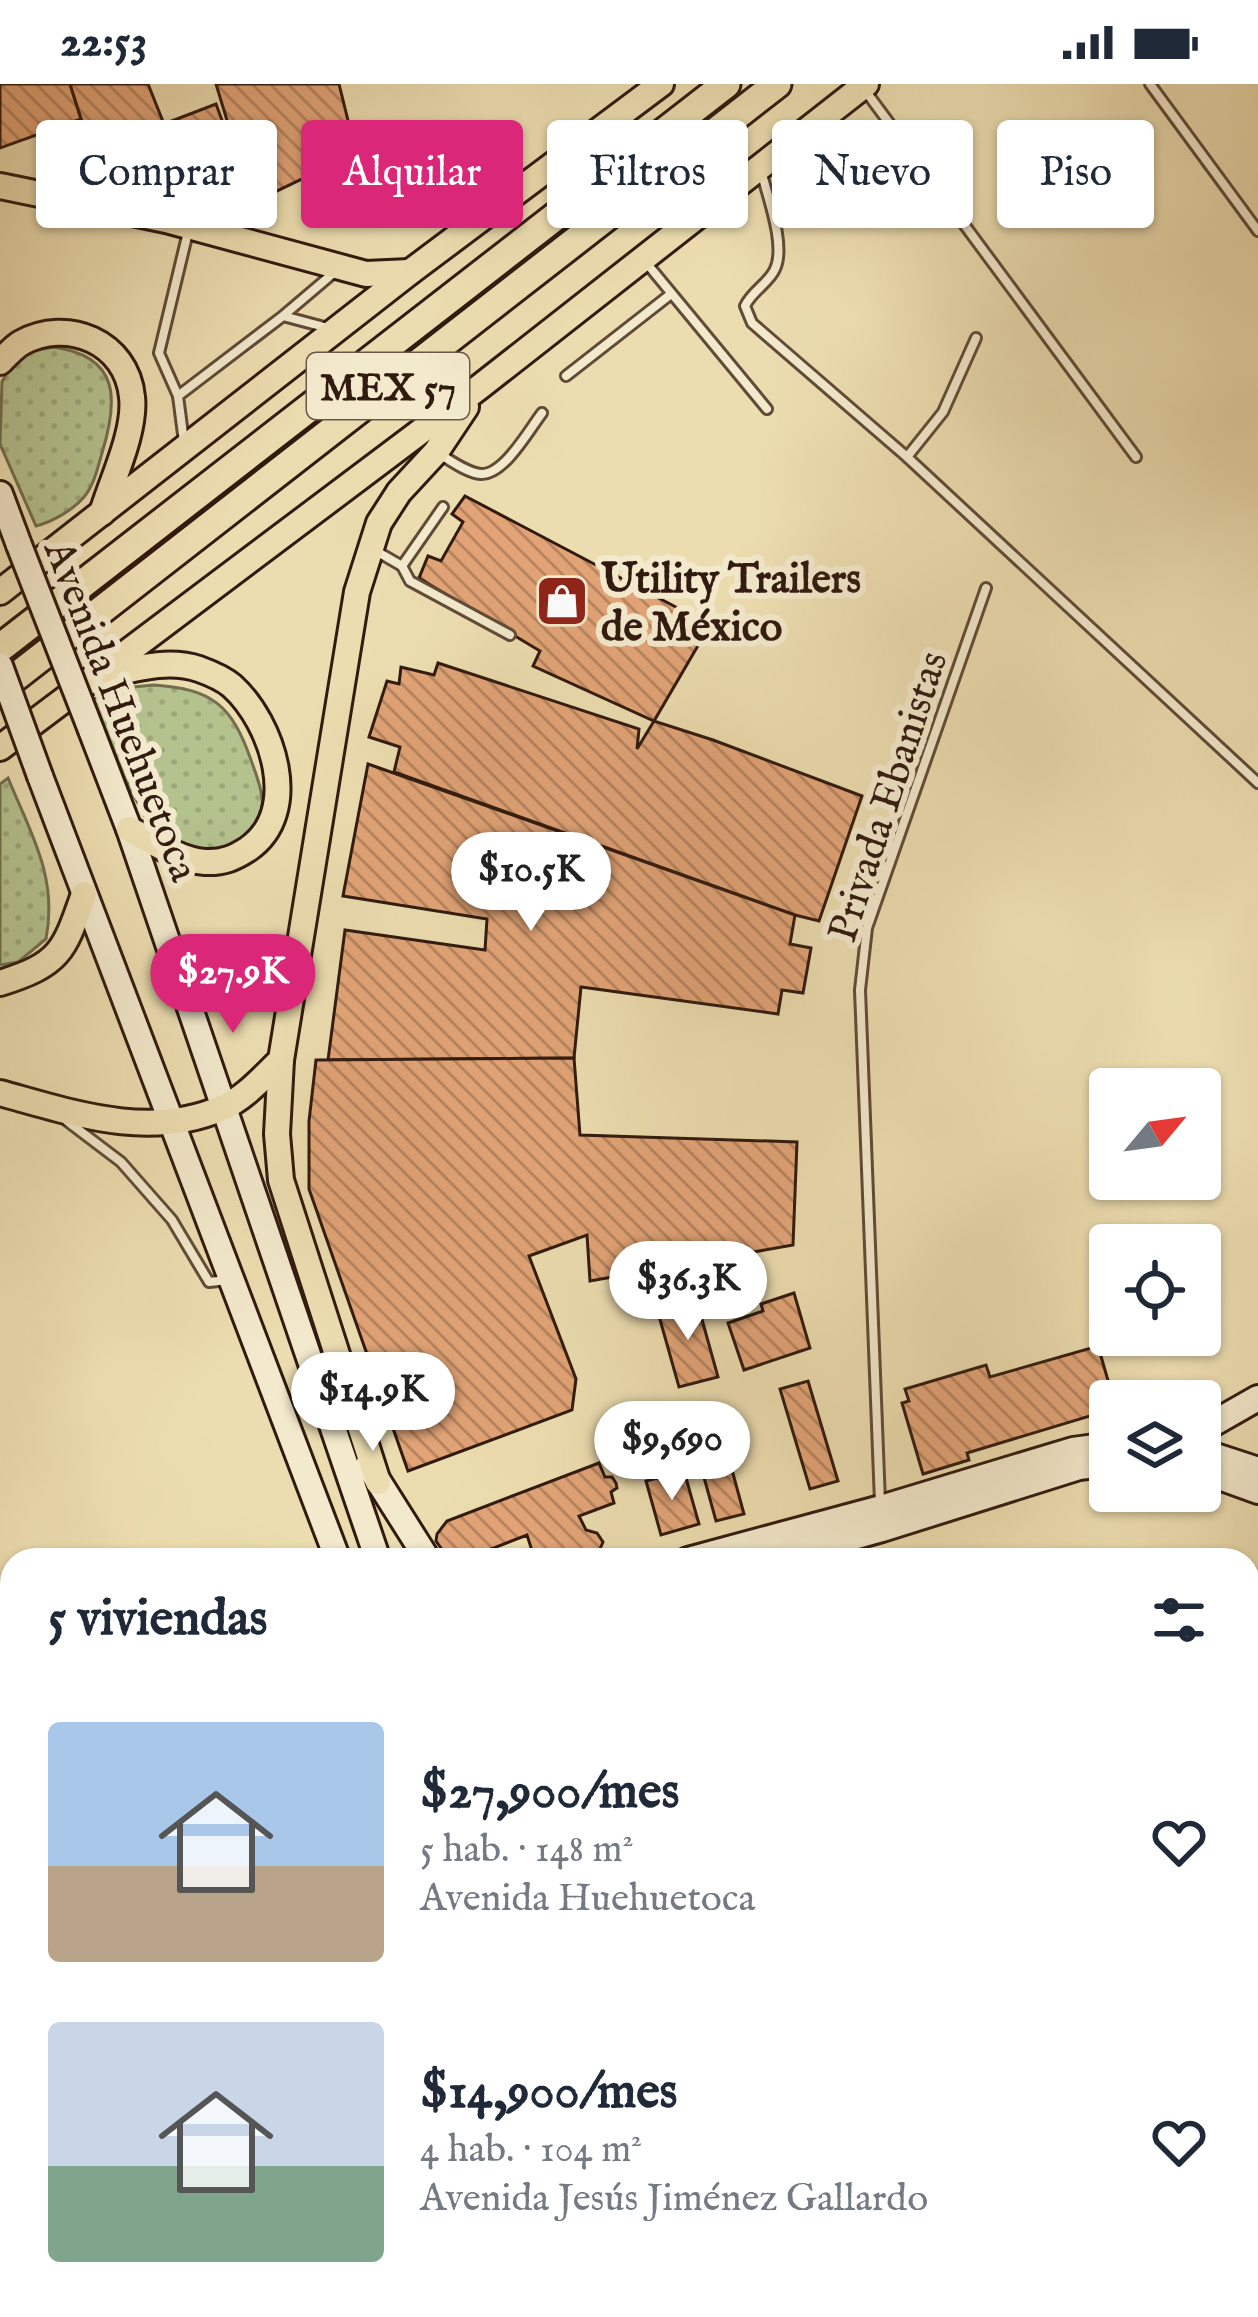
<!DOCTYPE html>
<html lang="es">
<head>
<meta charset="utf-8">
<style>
  :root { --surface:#fff; --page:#f6f6f7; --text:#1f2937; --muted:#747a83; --accent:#db2777 }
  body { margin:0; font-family:"IM FELL English",serif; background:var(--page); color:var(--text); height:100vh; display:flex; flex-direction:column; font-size:45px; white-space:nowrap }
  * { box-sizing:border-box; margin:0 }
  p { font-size:39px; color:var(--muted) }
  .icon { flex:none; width:66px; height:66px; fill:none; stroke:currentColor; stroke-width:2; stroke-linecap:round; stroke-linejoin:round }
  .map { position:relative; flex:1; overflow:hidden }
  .details { position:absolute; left:0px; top:1464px; width:1260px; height:771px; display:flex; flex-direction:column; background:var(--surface); border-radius:36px 36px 0 0; box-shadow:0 3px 9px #0004 }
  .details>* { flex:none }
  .top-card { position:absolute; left:36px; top:36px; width:1188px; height:108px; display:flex; gap:24px }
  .needle { width:78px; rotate:61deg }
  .fabs { position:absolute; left:1089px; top:984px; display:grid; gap:24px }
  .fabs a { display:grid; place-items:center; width:132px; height:132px; border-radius:12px; background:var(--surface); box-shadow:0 3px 9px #0004; font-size:60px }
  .price { position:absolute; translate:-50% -102px; padding:0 27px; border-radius:42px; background:#fff; color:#222; font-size:39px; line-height:78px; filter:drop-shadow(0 3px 6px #0008) }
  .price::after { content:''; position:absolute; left:50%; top:72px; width:36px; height:27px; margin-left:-18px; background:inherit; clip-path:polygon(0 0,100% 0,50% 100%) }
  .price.active { background:var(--accent); color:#fff }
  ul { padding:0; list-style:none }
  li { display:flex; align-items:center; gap:36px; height:300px; padding:0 48px }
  li span { display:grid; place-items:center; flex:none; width:336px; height:240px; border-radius:12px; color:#555 }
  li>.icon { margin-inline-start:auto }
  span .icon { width:144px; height:144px; fill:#fffc; stroke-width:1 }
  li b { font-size:51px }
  h2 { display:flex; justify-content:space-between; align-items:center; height:144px; padding:0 48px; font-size:51px }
  .tag { padding:0 42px; border-radius:12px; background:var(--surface); box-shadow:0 3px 9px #0004; font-size:42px; line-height:108px }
  .tag.active { background:var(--accent); color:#fff }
  .status { display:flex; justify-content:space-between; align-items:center; height:84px; padding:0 60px; background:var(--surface); direction:ltr }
  .status svg { height:33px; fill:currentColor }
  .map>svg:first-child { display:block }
  .grass { fill:url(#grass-dots); stroke:#726e4e; stroke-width:3 }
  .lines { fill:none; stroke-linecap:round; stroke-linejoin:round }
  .river { stroke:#99bca8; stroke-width:33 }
  .building { fill:url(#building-back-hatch); stroke:#311a0f; stroke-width:3 }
  .service-casing { stroke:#604b37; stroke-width:14 }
  .minor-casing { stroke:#604b37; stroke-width:22 }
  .secondary-casing { stroke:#311a0f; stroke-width:30 }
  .primary-casing { stroke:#311a0f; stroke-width:30 }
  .trunk-casing { stroke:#311a0f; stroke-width:33 }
  .service { stroke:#f3e9cc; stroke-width:8 }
  .minor { stroke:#f3e9cc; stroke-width:16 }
  .secondary { stroke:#f3e9cc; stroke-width:24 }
  .primary { stroke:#ecddb0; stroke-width:24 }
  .trunk { stroke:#ecddb0; stroke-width:27 }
  .secondary-bridge-casing { stroke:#311a0f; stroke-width:30; stroke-linecap:butt }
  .secondary-bridge { stroke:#f3e9cc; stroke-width:24 }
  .labels { text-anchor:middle; stroke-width:12; stroke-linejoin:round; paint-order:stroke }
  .shield { fill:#f3e9cc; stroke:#6b5848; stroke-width:3 }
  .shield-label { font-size:39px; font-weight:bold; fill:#311a0f }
  .poi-label { font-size:42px; font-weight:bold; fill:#311a0f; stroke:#f3e9cc; text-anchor:start }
  .street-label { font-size:42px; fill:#311a0f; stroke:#f3e9cc }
</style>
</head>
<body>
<div class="status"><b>22:53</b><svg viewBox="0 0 49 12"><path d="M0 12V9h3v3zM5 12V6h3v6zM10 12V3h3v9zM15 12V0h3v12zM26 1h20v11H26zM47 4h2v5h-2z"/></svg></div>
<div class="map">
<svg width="1258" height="2233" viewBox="0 0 1258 2233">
  <defs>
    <pattern id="grass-dots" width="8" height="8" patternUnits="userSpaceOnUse" patternTransform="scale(3)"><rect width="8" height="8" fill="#b4c28e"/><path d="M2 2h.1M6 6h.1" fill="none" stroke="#9ba679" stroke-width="1.8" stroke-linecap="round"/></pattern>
    <pattern id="building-back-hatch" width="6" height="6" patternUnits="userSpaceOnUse" patternTransform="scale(3)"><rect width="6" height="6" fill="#e2a477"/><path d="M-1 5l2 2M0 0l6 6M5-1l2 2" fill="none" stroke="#b88560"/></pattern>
  </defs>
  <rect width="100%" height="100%" fill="#ecddb0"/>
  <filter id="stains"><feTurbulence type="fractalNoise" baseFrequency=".00167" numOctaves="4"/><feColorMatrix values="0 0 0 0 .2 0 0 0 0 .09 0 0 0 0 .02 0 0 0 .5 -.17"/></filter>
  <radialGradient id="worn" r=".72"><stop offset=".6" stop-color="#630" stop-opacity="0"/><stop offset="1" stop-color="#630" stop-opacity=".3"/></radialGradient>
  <g class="grass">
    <path d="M53 263C121 272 118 317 102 369 98 383 94 401 84 413 73 426 52 438 36 442L0 360 2 298 14 275 27 268Z"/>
    <path d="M154 601C212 605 232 621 251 676 257 693 266 714 261 732 256 750 234 761 220 772L158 756 126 697 93 615 133 603Z"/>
    <path d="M8 694C31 750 58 793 46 855L18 878 0 881V700Z"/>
  </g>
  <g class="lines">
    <g class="river">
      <path d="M1248 2029 1258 1999"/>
      <path d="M1175 2233 1179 2223"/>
    </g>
  </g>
  <g class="building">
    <path d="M0 0H70L81 35 0 64Z"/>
    <path d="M70 0H148L164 40 216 20 252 119 99 91Z"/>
    <path d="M216 0H339L356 69 252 119Z"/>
    <path d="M465 412 710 541 654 637 533 582 540 567 419 494 428 472 441 477 463 438 452 430Z"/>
    <path d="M438 579 639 645 637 665 654 637 713 656 862 712 819 837 795 831 394 688 400 663 369 653 387 597 399 600 401 583 434 591Z"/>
    <path d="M368 680 795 831 790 860 811 864 803 909 782 906 778 930 581 903 574 974 328 976 345 846 485 866 487 835 343 812Z"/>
    <path d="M574 974 580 1051 797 1058 793 1161 590 1197 587 1151 529 1172 576 1295 572 1326 408 1387 309 1105V1037L316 976Z"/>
    <path d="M794 1209 810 1264 744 1286 728 1239 763 1227 761 1220Z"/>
    <path d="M696 1214 718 1293 679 1303 657 1225Z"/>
    <path d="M1098 1262 1114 1317H1110V1326L967 1369 969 1376 923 1390 902 1319 909 1317 905 1305 986 1281 990 1293Z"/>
    <path d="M808 1297 838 1397 810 1405 780 1305Z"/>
    <path d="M717 1331 744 1430 716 1437 689 1339Z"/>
    <path d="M599 1379 605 1393H612L616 1399 617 1404 611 1408 614 1419 579 1432 586 1446 597 1449 603 1458 600 1465 594 1470 596 1476H535L527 1451 466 1475 446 1471 436 1457 437 1450 447 1437Z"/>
    <path d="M684 1387 699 1440 661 1451 646 1397Z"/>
    <path d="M317 2223H486L461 2233H319Z"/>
  </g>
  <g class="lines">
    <g class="service-casing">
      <g id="service">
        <path d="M1150 0 1258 147"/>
        <path d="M867 9 1136 373"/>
        <path d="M762 90C768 114 786 162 775 185 769 199 752 207 745 222L752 239 907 373 1258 699"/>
        <path d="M644 176 767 325"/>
        <path d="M284 231 337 186"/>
        <path d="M566 292 671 210"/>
        <path d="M178 312 159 269 189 144"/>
        <path d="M184 358 178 312 283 232 328 244"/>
        <path d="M438 369C450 376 467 389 481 390 504 391 529 346 542 329"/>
        <path d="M907 373 943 328 976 254"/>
        <path d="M376 467 402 482 410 497 510 551"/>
        <path d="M402 482 443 423"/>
        <path d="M67 1037 121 1078 172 1136 209 1198 228 1196"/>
        <path d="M880 1418 860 906 867 844 986 504"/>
      </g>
    </g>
    <g class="minor-casing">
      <g id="minor">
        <path d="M0 1938 12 1934"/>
        <path d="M632 2223 636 2233"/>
        <path d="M514 2233 540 2223"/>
      </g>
    </g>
    <g class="secondary-casing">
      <g id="secondary">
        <path d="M0 410 19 461"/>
        <path d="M91 646 129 745 378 1476"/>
        <path d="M40 692 338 1476"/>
        <path d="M1200 1347 1258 1314"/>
        <path d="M1200 1367 1258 1386"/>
        <path d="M368 1381 428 1476"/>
        <path d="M1200 1386 1258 1407"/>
        <path d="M688 1476 881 1424 1073 1366 1110 1361"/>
        <path d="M771 1476 882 1445 1079 1383 1110 1379"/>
        <path d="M1248 1808 1258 1779"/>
        <path d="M1248 2187 1258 2159"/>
        <path d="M1099 2233 1102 2223"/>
        <path d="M1232 2233 1235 2223"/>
      </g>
    </g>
    <g class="primary-casing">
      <g id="primary">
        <path d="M0 102 166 136 366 190 410 188"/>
        <path d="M0 278C6 272 13 264 21 259 67 233 127 258 132 313 136 347 112 396 102 429"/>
        <path d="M0 508 410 188 661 0"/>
        <path d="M99 593C132 586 166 574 199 585 210 589 224 595 232 602 273 639 302 728 248 765 234 774 223 779 205 778 178 776 152 757 129 745"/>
        <path d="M0 664 477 305 866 0"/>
        <path d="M0 899C61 880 64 867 84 810"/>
        <path d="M281 976 277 1050 281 1096 378 1398"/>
        <path d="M0 1009C73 1029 149 1056 222 1024 245 1014 263 993 281 976L357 508 379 439 399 408 436 368 466 323"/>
      </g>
    </g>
    <g class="trunk-casing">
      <g id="trunk">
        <path d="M0 564 726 0"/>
        <path d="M0 605 777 0"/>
      </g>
    </g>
    <use href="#service" class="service"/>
    <use href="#minor" class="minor"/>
    <use href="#secondary" class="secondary"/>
    <use href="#primary" class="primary"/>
    <use href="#trunk" class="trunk"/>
    <g class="secondary-bridge-casing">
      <g id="secondary-bridge">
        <path d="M19 461 91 646"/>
        <path d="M0 582 40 692"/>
      </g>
    </g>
    <use href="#secondary-bridge" class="secondary-bridge"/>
  </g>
  <defs>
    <g id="shop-square" transform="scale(2.7)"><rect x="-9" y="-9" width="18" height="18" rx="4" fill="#8f2418" stroke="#f3e9cc"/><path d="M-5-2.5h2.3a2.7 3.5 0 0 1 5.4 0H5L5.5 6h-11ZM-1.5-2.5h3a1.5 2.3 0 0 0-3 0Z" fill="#fff"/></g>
  </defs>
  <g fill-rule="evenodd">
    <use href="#shop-square" x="562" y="517"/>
  </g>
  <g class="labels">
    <rect class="shield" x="307" y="269" width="162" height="66" rx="9"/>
    <g class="shield-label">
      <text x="388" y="316">MEX 57</text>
    </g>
    <g class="poi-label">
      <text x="601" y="508">Utility Trailers<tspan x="601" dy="48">de México</tspan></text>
    </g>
    <g class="street-label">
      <text transform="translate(123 626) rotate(69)" y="15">Avenida Huehuetoca</text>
      <text transform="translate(886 712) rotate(-72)" y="15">Privada Ebanistas</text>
    </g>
  </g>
  <rect width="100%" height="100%" filter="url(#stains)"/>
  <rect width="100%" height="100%" fill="url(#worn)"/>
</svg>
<div class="fabs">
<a><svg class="needle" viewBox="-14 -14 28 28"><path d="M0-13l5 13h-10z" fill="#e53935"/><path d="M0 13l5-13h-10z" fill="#747a83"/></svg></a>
<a><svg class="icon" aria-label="locate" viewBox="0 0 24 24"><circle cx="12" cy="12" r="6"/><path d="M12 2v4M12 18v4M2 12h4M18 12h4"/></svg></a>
<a><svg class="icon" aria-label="layers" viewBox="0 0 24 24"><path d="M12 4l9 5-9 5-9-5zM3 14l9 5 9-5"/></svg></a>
</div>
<b class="price" style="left:531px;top:850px">$10.5K</b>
<b class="price active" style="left:233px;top:952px">$27.9K</b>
<b class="price" style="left:688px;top:1259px">$36.3K</b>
<b class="price" style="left:373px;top:1370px">$14.9K</b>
<b class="price" style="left:672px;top:1419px">$9,690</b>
<div class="top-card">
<a class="tag">Comprar</a>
<a class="tag active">Alquilar</a>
<a class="tag">Filtros</a>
<a class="tag">Nuevo</a>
<a class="tag">Piso</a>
</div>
<section class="details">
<h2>5 viviendas<svg class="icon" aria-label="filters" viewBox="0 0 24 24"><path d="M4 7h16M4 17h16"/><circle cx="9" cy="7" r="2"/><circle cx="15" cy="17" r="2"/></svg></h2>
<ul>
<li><span style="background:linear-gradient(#a9c7e8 60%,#b9a48a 0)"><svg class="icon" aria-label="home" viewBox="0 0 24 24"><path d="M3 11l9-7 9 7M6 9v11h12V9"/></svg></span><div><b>$27,900/mes</b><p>5 hab. · 148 m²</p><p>Avenida Huehuetoca</p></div><svg class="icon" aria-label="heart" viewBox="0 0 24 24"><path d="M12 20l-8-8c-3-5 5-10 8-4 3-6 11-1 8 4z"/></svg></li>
<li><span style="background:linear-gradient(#c9d6e8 60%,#7fa58c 0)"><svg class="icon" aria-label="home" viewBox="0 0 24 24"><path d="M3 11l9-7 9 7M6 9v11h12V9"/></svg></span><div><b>$14,900/mes</b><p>4 hab. · 104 m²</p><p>Avenida Jesús Jiménez Gallardo</p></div><svg class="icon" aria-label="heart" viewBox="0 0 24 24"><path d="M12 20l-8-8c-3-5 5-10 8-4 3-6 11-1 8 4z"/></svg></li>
</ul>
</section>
</div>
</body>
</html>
